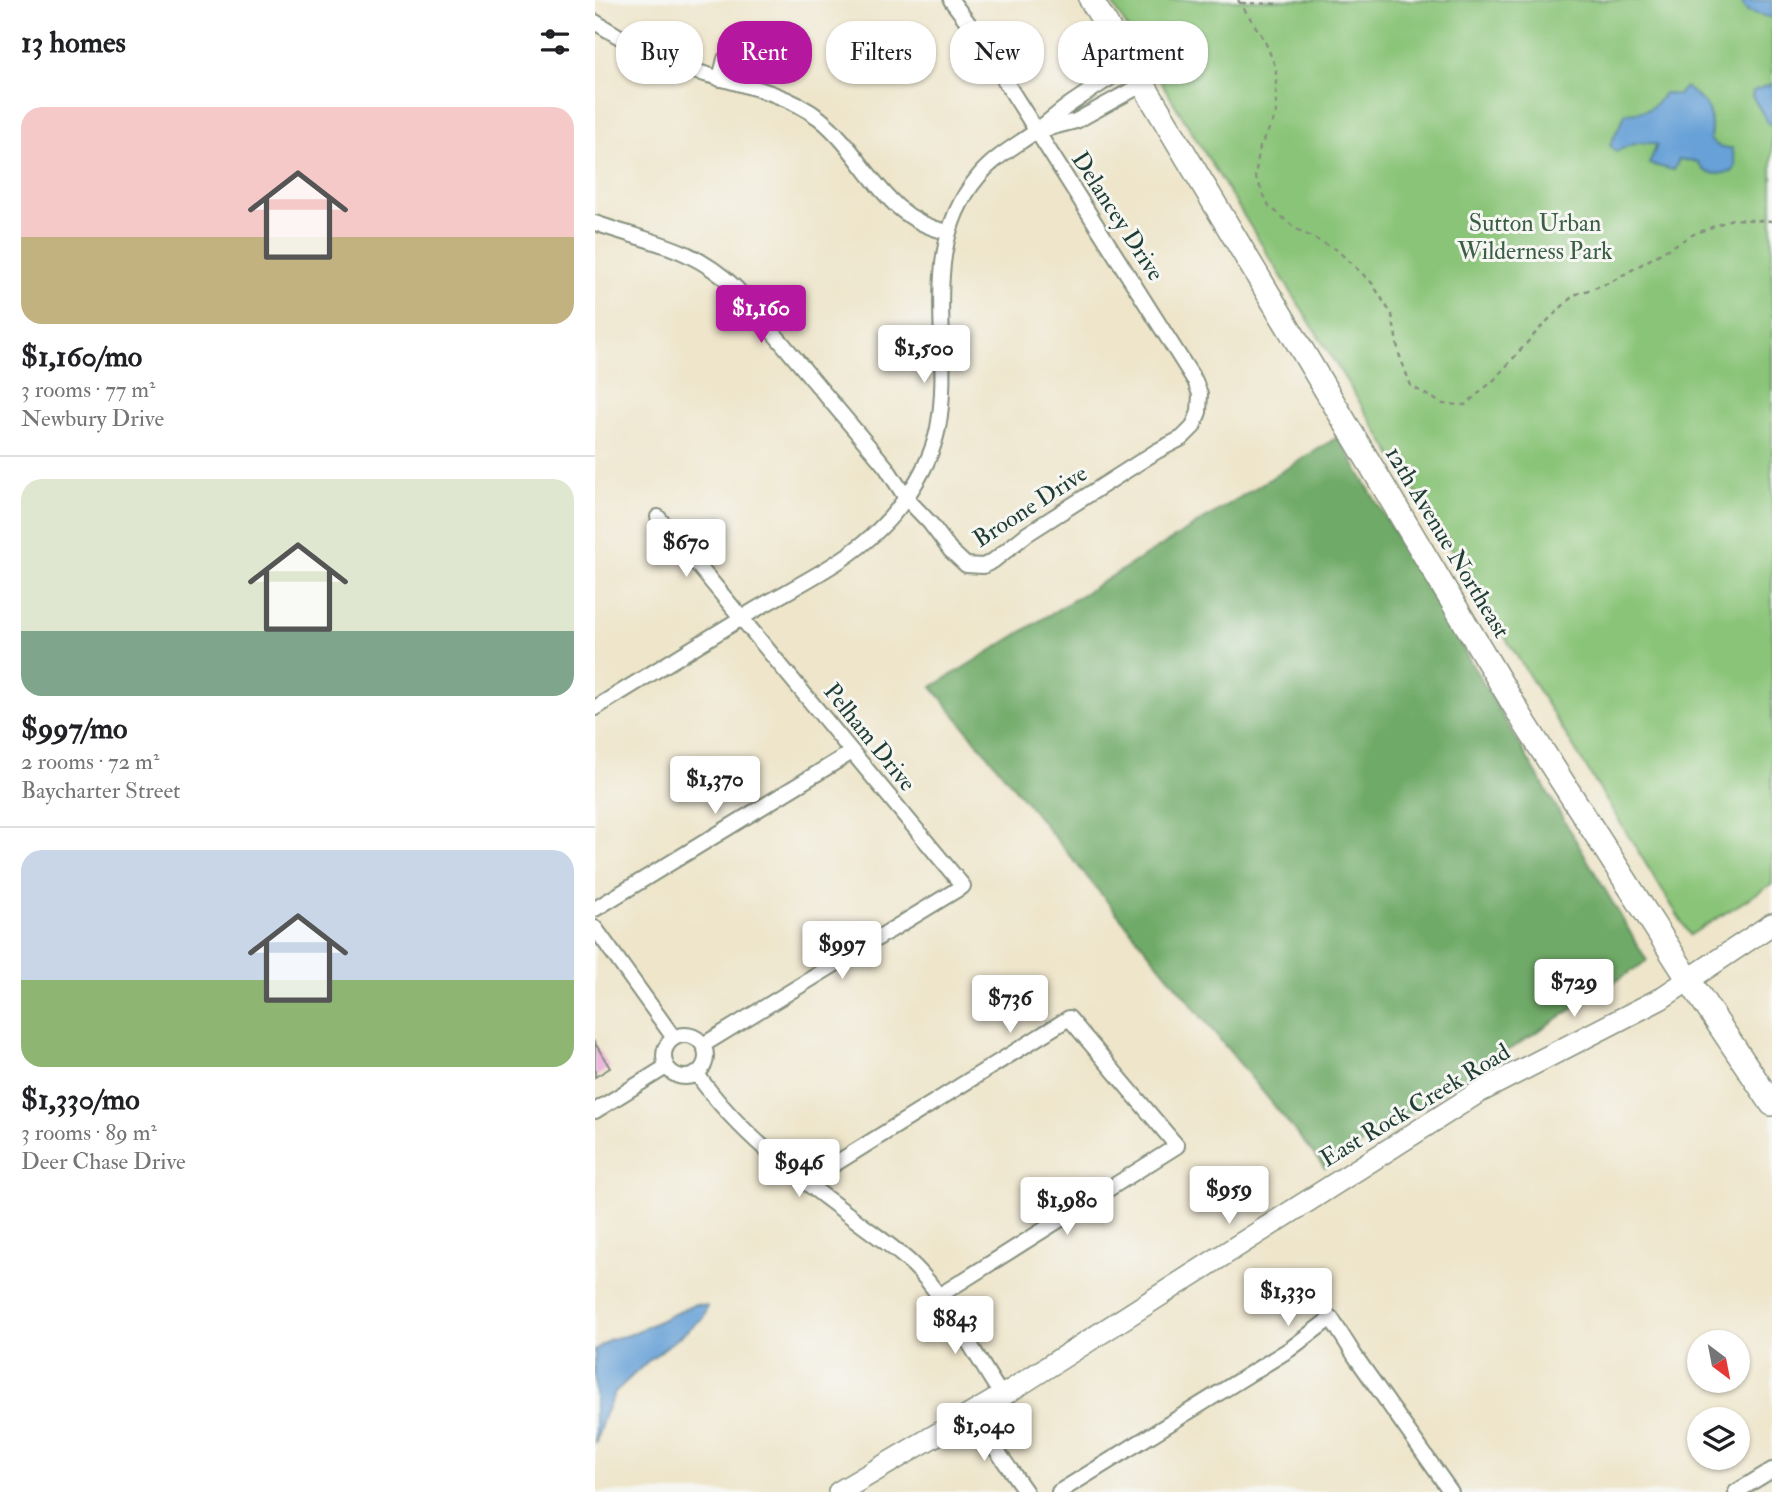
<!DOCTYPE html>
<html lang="en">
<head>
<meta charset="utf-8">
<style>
  :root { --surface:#fff; --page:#f6f6f6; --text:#202124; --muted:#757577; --line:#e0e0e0; --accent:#b5179e }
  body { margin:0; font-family:"IM FELL Double Pica",serif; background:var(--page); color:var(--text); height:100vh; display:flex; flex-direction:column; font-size:26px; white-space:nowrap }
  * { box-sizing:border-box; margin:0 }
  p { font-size:23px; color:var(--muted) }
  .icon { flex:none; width:38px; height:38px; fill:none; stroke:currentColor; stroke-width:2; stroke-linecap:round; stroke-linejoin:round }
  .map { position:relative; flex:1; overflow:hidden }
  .drawer { display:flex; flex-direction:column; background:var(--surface); width:595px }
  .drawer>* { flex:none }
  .guide { position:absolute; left:21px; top:21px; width:665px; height:63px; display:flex; gap:14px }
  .needle { width:46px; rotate:148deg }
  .buttons { position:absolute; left:1092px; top:1330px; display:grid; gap:14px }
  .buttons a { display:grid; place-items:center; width:63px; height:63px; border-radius:50%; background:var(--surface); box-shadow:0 2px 5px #0004; font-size:35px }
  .price { position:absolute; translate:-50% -60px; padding:0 16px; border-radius:7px; background:#fff; color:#222; font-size:23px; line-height:46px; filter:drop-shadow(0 2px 4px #0008) }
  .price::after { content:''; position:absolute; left:50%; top:42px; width:21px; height:16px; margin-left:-10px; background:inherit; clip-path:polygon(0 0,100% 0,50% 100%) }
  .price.current { background:var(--accent); color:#fff }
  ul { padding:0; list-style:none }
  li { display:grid; align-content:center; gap:14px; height:371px; padding:0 21px }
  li+li { border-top:2px solid var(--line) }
  li span { display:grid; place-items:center; height:217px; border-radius:21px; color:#555 }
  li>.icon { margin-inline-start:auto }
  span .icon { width:126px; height:126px; fill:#fffc; stroke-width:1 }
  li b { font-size:30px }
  h2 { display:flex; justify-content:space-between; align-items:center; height:84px; padding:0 21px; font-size:30px }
  .pill { padding:0 24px; border-radius:28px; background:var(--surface); box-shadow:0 2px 5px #0004; font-size:24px; line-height:63px }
  .pill.current { background:var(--accent); color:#fff }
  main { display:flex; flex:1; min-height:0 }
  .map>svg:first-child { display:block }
  .green { fill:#8ac478; stroke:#548056; stroke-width:2 }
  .forest { fill:#6faa68; stroke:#47744e; stroke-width:2 }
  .water { fill:#68a1d7; stroke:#446f86; stroke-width:2 }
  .building { fill:#eaa3d6 }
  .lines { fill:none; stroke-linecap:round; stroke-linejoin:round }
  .street-casing { stroke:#86917f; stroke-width:18 }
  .secondary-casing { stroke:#86917f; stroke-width:24 }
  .primary-casing { stroke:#86917f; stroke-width:26 }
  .path { stroke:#86917f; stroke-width:2.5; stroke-dasharray:5 5; stroke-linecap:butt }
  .street { stroke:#fff; stroke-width:14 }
  .secondary { stroke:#fff; stroke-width:21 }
  .primary { stroke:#fff; stroke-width:23 }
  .labels { text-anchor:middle; stroke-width:6; stroke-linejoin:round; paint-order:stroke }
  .street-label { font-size:24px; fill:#1f3d34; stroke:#f6f6f2 }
  .park-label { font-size:24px; fill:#3a5f45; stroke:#f6f6f2 }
</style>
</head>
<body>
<main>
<section class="drawer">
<h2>13 homes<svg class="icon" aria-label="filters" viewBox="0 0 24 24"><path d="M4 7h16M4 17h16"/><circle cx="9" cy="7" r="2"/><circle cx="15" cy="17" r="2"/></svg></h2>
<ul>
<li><span style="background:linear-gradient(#f6c9c9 60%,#c2b280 0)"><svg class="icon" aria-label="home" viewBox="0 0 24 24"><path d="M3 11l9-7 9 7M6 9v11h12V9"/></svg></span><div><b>$1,160/mo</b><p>3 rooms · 77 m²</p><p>Newbury Drive</p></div></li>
<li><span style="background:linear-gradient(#dfe7d0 70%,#7fa58c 0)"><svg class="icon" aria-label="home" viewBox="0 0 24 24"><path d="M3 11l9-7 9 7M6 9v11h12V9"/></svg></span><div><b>$997/mo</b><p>2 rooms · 72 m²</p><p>Baycharter Street</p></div></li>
<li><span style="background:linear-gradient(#c9d6e8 60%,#8fb573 0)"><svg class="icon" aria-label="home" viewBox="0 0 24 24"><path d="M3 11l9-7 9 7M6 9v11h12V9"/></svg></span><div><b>$1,330/mo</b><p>3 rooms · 89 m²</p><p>Deer Chase Drive</p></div></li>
</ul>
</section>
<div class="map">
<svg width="1177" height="1492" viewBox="0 0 1177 1492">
  <rect width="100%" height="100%" fill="#f6f6f2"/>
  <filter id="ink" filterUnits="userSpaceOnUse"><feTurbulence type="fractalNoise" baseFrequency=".0143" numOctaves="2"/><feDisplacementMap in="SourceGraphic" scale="14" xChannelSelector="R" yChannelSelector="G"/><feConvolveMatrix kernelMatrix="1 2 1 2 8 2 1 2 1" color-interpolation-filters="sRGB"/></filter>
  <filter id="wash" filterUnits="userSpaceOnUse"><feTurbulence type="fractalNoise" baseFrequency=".00686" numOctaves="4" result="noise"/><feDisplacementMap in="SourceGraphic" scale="28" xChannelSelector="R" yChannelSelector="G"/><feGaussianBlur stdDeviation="1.57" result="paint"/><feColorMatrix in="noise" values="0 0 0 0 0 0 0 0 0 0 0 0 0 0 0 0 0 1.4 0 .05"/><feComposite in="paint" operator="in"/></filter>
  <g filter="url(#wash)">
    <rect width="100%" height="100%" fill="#eee5ca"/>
    <path class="green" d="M515 0H1177V884L1095 935Z"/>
    <path class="forest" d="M743 437 1052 961 730 1168 337 687Z"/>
    <g class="water">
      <path d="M1145 0H1177V18L1152 11Z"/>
      <path d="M1177 84V124H1174L1157 96 1158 91Z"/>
      <path d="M1090 87C1113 103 1119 112 1115 140L1126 148H1137L1141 166 1137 172C1122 174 1111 178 1103 162L1084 159 1079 170 1054 164 1062 145C1046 140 1035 144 1021 152L1015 145 1031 113C1050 112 1058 111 1069 93L1083 95Z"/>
      <path d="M100 1304 112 1306 108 1318 52 1362 20 1392 9 1416 0 1444V1350L15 1339 34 1335Z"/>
    </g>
    <g id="blocks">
      <path class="building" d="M0 1043 15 1068 0 1077Z"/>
    </g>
  </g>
  <g filter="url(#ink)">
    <use href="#blocks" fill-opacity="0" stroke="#86917f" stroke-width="2"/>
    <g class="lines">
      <g class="street-casing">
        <g id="street">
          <path d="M0 22C29 40 58 57 90 68 134 83 186 89 224 118 272 156 286 218 353 232"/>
          <path d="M125 79 130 59"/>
          <path d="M446 130 481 121 548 84"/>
          <path d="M0 223C56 243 95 245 141 288L291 467 311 498 335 523 356 551 371 565 388 566 398 561 432 534 562 451 587 438 598 427 604 412 605 394 600 381 374 24 356 0"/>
          <path d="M63 517 368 886 108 1045"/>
          <path d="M0 708C53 676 105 643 158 611 214 578 272 554 310 499 325 478 338 453 343 428 359 343 322 250 383 177 399 157 421 146 441 131 452 123 463 113 474 105 494 91 516 78 536 64"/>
          <path d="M0 909 257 752"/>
          <path d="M0 928 79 1038"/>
          <circle cx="90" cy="1056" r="21"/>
          <path d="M102 1074C142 1132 201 1176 258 1218 277 1233 299 1247 317 1264 350 1295 380 1356 407 1396"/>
          <path d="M0 1111 71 1067"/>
          <path d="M211 1182 474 1018 582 1146 342 1297"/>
          <path d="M376 1414 431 1492"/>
          <path d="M464 1492 695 1349 736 1318 760 1356 856 1492"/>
          <path d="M1141 1492 1177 1470"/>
        </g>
      </g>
      <g class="secondary-casing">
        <path id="secondary" d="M244 1492 407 1396 884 1092 1065 999 1177 924"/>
      </g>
      <g class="primary-casing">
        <path id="primary" d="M496 0 548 84 931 725 1094 980 1177 1104"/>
      </g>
      <g class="path">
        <path d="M643 0 669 39 681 68V115L665 147 660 176 674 206 701 229 742 250 777 283 797 315 804 354 816 386 848 404 870 405 899 380 945 328 979 295 1016 282 1097 235 1137 219 1177 221"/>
        <path d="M646 3 681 4 684 0"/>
      </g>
      <use href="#street" class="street"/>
      <use href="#secondary" class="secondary"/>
      <use href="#primary" class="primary"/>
    </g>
  </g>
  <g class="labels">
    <g class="street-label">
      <text transform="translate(523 216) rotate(57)" y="8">Delancey Drive</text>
      <text transform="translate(435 506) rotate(-33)" y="8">Broone Drive</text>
      <text transform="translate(853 542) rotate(59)" y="8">12th Avenue Northeast</text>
      <text transform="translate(275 737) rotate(51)" y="8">Pelham Drive</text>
      <text transform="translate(820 1105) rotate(-31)" y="8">East Rock Creek Road</text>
    </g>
    <g class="park-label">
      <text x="940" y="231">Sutton Urban<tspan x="940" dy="28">Wilderness Park</tspan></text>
    </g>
  </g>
</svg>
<div class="buttons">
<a><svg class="needle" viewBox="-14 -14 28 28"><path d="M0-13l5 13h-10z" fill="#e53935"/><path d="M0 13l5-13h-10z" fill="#757577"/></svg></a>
<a><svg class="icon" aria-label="layers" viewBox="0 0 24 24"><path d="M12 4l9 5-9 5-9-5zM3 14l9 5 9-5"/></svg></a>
</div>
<b class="price current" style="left:166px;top:345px">$1,160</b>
<b class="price" style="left:329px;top:385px">$1,500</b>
<b class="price" style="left:91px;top:579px">$670</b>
<b class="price" style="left:120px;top:816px">$1,370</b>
<b class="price" style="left:247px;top:981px">$997</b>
<b class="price" style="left:979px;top:1019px">$729</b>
<b class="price" style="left:415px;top:1035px">$736</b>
<b class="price" style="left:204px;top:1199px">$946</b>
<b class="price" style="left:634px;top:1226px">$959</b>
<b class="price" style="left:472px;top:1237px">$1,980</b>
<b class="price" style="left:693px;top:1328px">$1,330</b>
<b class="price" style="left:360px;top:1356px">$843</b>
<b class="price" style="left:389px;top:1463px">$1,040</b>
<div class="guide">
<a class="pill">Buy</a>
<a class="pill current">Rent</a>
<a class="pill">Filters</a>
<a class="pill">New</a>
<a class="pill">Apartment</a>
</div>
</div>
</main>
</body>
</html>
